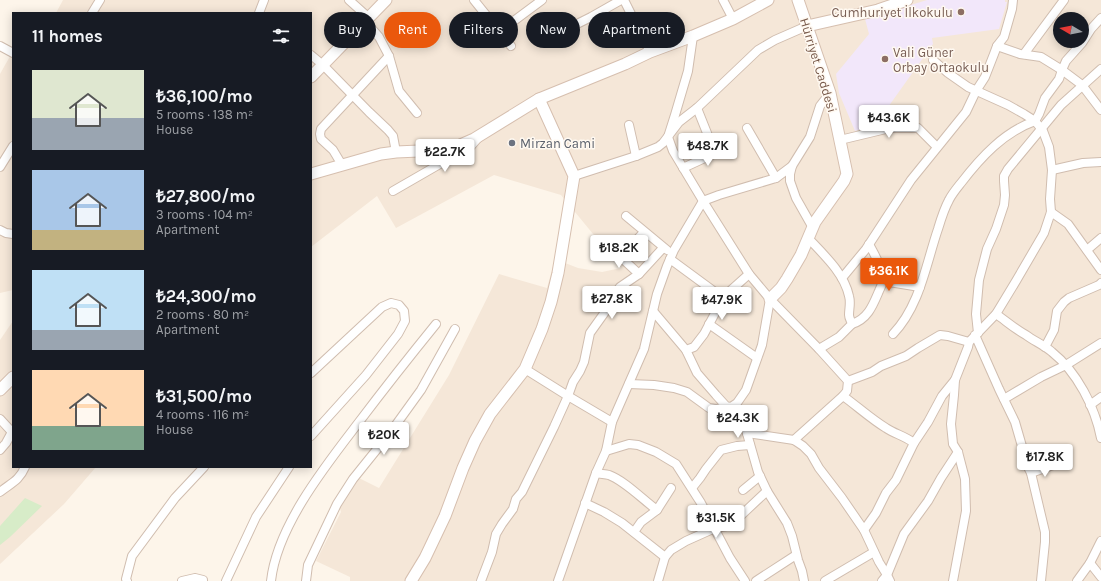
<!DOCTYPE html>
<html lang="en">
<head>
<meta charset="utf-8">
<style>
  :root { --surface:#171b24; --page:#242831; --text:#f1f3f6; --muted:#9ea1a6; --accent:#ea580c }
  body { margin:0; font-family:Karla,sans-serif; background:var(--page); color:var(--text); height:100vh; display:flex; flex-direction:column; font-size:15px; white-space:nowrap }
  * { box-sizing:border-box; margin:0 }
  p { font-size:13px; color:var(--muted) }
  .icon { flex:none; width:22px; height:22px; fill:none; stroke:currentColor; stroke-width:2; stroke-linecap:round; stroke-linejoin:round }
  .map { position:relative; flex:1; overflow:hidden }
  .sheet { position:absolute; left:12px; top:12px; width:300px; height:456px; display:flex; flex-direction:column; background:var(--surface); border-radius:0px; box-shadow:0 2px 10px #0003 }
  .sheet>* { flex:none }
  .banner { position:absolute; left:324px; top:12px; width:380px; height:36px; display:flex; gap:8px }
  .needle { width:26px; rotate:280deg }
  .tools { position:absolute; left:1053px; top:12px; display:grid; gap:8px }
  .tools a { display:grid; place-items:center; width:36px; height:36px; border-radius:50%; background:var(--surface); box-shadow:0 2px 10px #0003; font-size:20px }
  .price { position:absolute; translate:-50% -34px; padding:0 9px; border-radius:4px; background:#fff; color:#222; font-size:13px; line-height:26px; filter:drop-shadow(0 1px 2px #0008) }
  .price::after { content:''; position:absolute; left:50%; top:24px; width:12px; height:9px; margin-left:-6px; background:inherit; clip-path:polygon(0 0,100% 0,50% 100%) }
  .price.active { background:var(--accent); color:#fff }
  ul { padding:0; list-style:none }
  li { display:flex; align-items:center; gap:12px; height:100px; padding:0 20px }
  li span { display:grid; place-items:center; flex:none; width:112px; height:80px; border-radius:0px; color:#555 }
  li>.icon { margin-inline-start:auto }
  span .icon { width:48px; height:48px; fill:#fffc; stroke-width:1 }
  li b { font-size:17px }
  h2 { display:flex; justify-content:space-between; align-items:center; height:48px; padding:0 20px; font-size:17px }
  .tag { padding:0 14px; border-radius:18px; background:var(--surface); box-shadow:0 2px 10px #0003; font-size:14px; line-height:36px }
  .tag.active { background:var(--accent); color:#fff }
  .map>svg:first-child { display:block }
  .residential { fill:#f5e7d8; fill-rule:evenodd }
  .education { fill:#f2e7fa }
  .green { fill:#d7ecc8 }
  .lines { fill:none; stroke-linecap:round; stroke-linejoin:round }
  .street-casing { stroke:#d0bdaf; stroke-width:10 }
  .secondary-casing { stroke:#d6bfaf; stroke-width:13 }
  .street { stroke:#fff; stroke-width:8 }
  .secondary { stroke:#fff; stroke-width:11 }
  .education-dot { fill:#8d6e63; stroke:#fff9f1; stroke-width:1.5 }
  .worship-dot { fill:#6b7280; stroke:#fff9f1; stroke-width:1.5 }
  .labels { text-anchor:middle; stroke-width:3; stroke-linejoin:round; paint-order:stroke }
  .education-label { font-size:13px; fill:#785e54; stroke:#fff9f1; text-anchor:end }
  .street-label { font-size:13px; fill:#795b4c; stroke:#fff9f1 }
  .worship-label { font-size:13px; fill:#5b616d; stroke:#fff9f1; text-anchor:start }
</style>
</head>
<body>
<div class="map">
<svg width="1101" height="581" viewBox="0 0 1101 581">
  <rect width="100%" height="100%" fill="#fdf5ea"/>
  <g class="residential">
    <path d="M63 0H1101V581H350V577L316 561 341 512 339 505 359 478 379 488 449 375 499 274 547 288 555 259 578 268 602 272 621 268 561 195 494 175 396 228 377 196 311 247V13H56ZM1060 19H1082V41H1060Z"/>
    <path d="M13 51V290L0 293V74Z"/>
    <path d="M13 321V467H96L64 504 0 564V340Z"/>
  </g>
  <path class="education" d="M927 0H1005V2H1007L999 29 932 38 933 44 876 124 855 131 839 93 836 74 869 34 865 19Z"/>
  <path class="green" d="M25 498 42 506 10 537 0 545V526Z"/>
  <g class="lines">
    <g class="street-casing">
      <g id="street">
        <path d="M349 0 369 18"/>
        <path d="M474 0 511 46"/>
        <path d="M624 0 650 52"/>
        <path d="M723 0 733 19"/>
        <path d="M92 13 100 0"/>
        <path d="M259 13 264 0"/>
        <path d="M365 21 379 37 389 56 399 91 417 113"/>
        <path d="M499 32 542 0"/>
        <path d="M693 36 688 71 675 115 668 137 673 151 703 201 749 274 770 299 819 349 848 381 847 391 843 396 794 440"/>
        <path d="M543 41 591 17 621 0"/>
        <path d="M0 46 13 53"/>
        <path d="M997 46 1020 54 1041 57 1062 70 1082 85 1101 110"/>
        <path d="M1024 54 1064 0"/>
        <path d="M311 55 323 65 369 112 388 130 393 136 396 152"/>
        <path d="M933 60 948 73 968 87 1008 105 1024 114 1035 121 1043 131 1049 147 1052 170 1050 199 1051 212 1044 233 1016 281 996 314 969 342"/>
        <path d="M697 108 715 153"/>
        <path d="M629 125 636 156"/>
        <path d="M747 128 776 178"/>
        <path d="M840 140 890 128H918L937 147"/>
        <path d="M342 165 333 150 321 139 320 134 321 129 389 56"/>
        <path d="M0 167 13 146"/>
        <path d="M683 168 724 149"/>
        <path d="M1052 170 1083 163 1101 162"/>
        <path d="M574 176 636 156 658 147 663 143 679 122 697 108 758 50 775 40 807 26"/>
        <path d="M393 191 471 146 478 138"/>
        <path d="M1051 212 1068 224 1101 270"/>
        <path d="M626 216 667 250"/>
        <path d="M813 228 796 198 790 181V174L792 166 810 137 820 106 830 93"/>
        <path d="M0 230 6 233 13 234"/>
        <path d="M808 238C824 255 844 273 849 296 851 303 849 308 849 315 849 318 851 321 852 324L839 337 819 349"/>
        <path d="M612 249 639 274"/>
        <path d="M1087 250 1101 238"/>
        <path d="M621 257 644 232"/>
        <path d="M670 259 723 298"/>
        <path d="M842 278 866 249 911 180 966 112 976 91 985 77 994 54 997 46 1004 37 1012 9 1013 0"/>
        <path d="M883 281 920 287"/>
        <path d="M653 311 686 350 697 373 716 395 726 406 734 408 739 414 746 430 758 472 767 491 787 523 792 536 798 560 802 571 804 581"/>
        <path d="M996 314C1006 321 1015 329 1026 335 1034 341 1044 345 1052 352 1077 372 1095 407 1101 438"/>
        <path d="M709 324 757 358"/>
        <path d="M852 324C868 319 873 305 879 291 881 286 884 282 883 276 881 265 874 254 869 244"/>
        <path d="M978 333 976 314 979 280 987 249 996 229 1004 205 1005 195 1004 181V176L1008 169 1061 105 1101 69"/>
        <path d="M893 334C920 306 926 264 938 229 941 219 944 209 949 200 952 194 957 188 961 183 981 157 1004 132 1035 121L1039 114 1045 98 1059 79 1062 70 1066 61 1082 43 1091 29 1101 18"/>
        <path d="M975 335 999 389 1015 422 1028 467 1031 473 1045 532V542L1041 581"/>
        <path d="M1045 347 1054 330 1057 311 1064 302 1069 298 1099 285 1101 283"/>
        <path d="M686 350 694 347 704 334 723 298 730 291 749 274"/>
        <path d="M525 369 568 396 612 422"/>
        <path d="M311 373 382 307 391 303 399 305 404 311 405 321 398 334 366 375 311 436"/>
        <path d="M848 381 872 372 881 366 906 356 918 348 940 335 948 336 969 342 968 347 955 380 954 395 951 424 953 444 958 452 965 479 966 511 953 581"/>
        <path d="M629 384 654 385 674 388 687 392 709 408 716 409 731 407 737 403 746 390 762 345 770 299"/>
        <path d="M843 396C857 406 871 419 886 428 895 434 905 436 914 443"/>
        <path d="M1004 399 1041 377 1066 365 1101 343"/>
        <path d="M1090 405 1101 397"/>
        <path d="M0 419 12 432 6 443 0 450"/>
        <path d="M747 433 794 440 803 446 811 454 819 468 842 498 864 530 879 562 887 575 890 581"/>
        <path d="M606 451 629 444 638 445 656 452 676 464 701 503 730 558 745 581"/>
        <path d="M596 473C600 474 605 474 609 475 625 481 642 499 657 510"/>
        <path d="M1031 473 1053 465"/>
        <path d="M692 488 700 478 706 469 721 450 737 446 750 445"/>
        <path d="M743 490 760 476"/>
        <path d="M0 492C11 483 19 481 25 467"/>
        <path d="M585 503 604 512 622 523 665 557"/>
        <path d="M864 530 876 513 886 493 896 480 914 443 928 422 942 396 955 380"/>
        <path d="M634 532 641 522 657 510 671 488"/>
        <path d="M1090 563 1101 577"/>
        <path d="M127 581 126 579 132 556 175 498 204 467"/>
        <path d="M182 581 195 578 203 580V581"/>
        <path d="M226 581 256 517 289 467"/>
        <path d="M271 581C277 526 326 465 359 422 384 389 410 356 436 324"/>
        <path d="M306 581 308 565 337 504 353 479 390 433 421 390 455 329"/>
        <path d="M481 581 492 552 496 534 502 524 513 509 516 499 522 492 554 427 568 396 573 382 580 371 584 362 590 333 605 312 614 295 620 287 639 274 663 248"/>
        <path d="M558 581 596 473 606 451 612 422 644 349 657 294 667 266 674 250 703 201 719 195 776 178 792 166"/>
        <path d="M658 581 665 557 671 550 686 541 715 528 727 526 736 520 767 491"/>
        <path d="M756 581 796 555"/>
        <path d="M825 581 874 552"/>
        <path d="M882 581 887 575 904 534 928 501 941 478 958 452"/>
        <path d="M1077 581 1090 563 1101 541"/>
      </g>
    </g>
    <g class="secondary-casing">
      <g id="secondary">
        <path d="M807 26 878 10 907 0"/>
        <path d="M311 77 386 0"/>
        <path d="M311 174 381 154 396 152 442 150 458 146 474 139 539 99 625 64 650 52 693 36 733 19 768 0"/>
        <path d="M770 299 781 288 787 279 801 255 815 222 844 181 847 174 830 93 798 0"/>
        <path d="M0 390 13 377"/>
        <path d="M411 581 425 558 445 516 463 468 475 441 490 414 525 369 542 329 551 302 558 273 574 176 539 99"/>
      </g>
    </g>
    <use href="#street" class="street"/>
    <use href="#secondary" class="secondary"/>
  </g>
  <g class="education-dot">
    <circle cx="961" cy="12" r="4"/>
    <circle cx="885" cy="59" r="4"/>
  </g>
  <circle class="worship-dot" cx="512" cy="143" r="4"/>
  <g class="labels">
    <g class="education-label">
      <text x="953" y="17">Cumhuriyet İlkokulu</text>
      <text x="893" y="57" text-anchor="start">Vali Güner<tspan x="893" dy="15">Orbay Ortaokulu</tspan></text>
    </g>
    <g class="street-label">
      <text transform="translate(819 65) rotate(73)" y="5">Hürriyet Caddesi</text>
    </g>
    <g class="worship-label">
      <text x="520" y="148">Mirzan Cami</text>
    </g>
  </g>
</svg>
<div class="tools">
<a><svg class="needle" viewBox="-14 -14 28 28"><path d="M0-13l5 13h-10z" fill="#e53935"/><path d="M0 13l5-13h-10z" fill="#9ea1a6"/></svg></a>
</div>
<b class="price" style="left:889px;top:139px">₺43.6K</b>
<b class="price" style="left:708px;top:167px">₺48.7K</b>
<b class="price" style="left:445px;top:173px">₺22.7K</b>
<b class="price" style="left:619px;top:269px">₺18.2K</b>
<b class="price active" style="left:889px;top:292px">₺36.1K</b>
<b class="price" style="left:612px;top:320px">₺27.8K</b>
<b class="price" style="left:722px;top:321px">₺47.9K</b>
<b class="price" style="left:738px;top:439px">₺24.3K</b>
<b class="price" style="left:384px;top:456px">₺20K</b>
<b class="price" style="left:1045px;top:478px">₺17.8K</b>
<b class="price" style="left:716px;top:539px">₺31.5K</b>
<div class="banner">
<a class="tag">Buy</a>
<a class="tag active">Rent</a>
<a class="tag">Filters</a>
<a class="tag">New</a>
<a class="tag">Apartment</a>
</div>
<section class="sheet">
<h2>11 homes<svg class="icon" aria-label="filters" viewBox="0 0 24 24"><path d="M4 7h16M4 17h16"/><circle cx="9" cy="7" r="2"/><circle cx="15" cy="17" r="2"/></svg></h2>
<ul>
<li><span style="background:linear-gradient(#dfe7d0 60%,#9aa5b1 0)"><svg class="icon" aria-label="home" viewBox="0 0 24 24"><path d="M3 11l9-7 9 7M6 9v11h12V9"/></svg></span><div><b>₺36,100/mo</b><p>5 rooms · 138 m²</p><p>House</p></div></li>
<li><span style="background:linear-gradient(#a9c7e8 75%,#c2b280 0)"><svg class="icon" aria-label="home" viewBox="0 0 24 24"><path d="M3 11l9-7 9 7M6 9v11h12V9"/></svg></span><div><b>₺27,800/mo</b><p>3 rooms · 104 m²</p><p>Apartment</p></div></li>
<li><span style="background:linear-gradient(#bfe0f5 75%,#9aa5b1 0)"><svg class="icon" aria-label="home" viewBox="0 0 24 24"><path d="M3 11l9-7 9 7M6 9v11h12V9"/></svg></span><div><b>₺24,300/mo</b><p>2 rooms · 80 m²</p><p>Apartment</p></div></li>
<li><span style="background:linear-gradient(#ffd9b3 70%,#7fa58c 0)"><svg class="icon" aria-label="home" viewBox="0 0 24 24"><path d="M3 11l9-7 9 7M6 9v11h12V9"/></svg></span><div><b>₺31,500/mo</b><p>4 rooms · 116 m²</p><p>House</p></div></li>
</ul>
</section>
</div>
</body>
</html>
